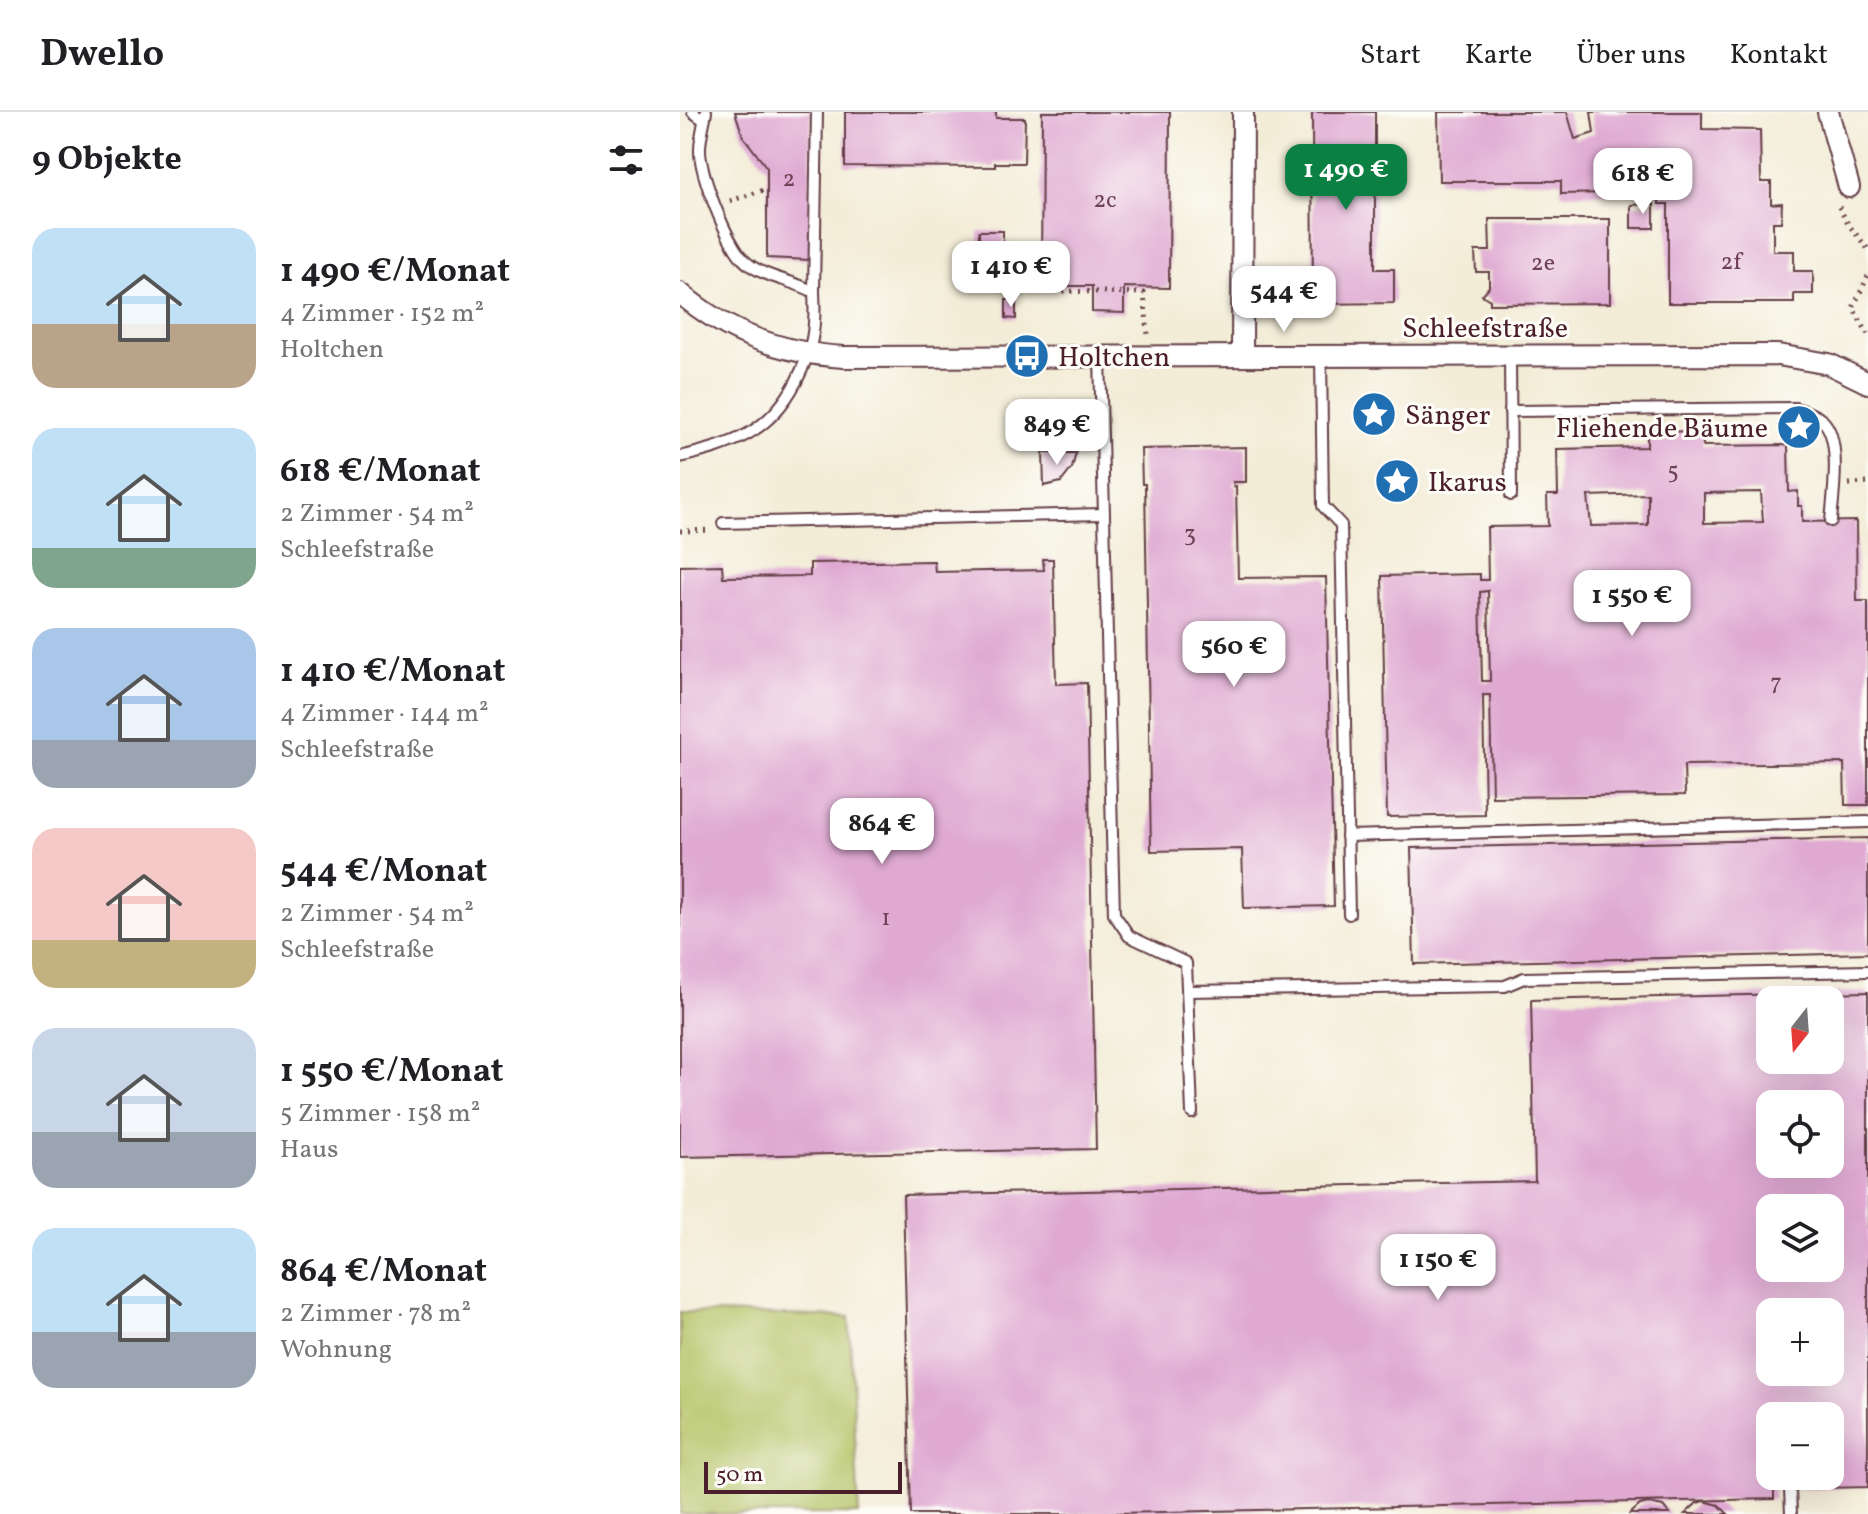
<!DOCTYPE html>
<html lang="de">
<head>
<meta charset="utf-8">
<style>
  :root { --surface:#fff; --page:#f2f2f2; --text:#202124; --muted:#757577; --line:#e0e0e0; --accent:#0b8043 }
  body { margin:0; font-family:Vollkorn,serif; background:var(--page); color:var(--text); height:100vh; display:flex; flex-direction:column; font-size:30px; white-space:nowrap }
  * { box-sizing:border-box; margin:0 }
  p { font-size:26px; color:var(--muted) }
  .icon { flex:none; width:44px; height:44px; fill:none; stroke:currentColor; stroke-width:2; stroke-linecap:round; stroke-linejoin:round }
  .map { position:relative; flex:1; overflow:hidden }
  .sheet { display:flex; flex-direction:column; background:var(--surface); width:680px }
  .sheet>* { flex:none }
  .needle { width:52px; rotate:197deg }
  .buttons { position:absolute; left:1076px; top:874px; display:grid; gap:16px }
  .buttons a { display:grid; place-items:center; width:88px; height:88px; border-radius:16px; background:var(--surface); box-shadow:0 8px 32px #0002; font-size:40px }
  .scale { position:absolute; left:24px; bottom:20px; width:198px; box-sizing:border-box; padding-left:8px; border:4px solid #4a1f2b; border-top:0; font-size:22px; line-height:28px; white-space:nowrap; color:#4a1f2b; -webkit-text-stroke:6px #fdfcf7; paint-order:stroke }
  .price { position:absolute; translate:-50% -68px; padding:0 18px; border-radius:16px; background:#fff; color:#222; font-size:26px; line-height:52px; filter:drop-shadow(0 2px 4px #0008) }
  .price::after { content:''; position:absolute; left:50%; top:48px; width:24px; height:18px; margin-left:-12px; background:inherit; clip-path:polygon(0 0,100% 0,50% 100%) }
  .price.active { background:var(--accent); color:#fff }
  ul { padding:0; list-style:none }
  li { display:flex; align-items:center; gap:24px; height:200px; padding:0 32px }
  li span { display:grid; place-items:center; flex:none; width:224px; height:160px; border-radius:24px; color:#555 }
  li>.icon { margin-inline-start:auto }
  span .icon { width:96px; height:96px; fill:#fffc; stroke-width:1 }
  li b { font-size:34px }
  h2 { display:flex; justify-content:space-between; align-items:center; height:96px; padding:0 32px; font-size:34px }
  header { display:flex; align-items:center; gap:48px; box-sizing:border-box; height:112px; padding:0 40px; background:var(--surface); border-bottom:2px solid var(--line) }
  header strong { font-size:38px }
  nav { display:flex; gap:44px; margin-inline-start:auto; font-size:28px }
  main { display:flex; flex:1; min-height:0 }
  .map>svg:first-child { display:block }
  .green { fill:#b4c265; stroke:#7f7048; stroke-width:2 }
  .building { fill:#dfa9d2; fill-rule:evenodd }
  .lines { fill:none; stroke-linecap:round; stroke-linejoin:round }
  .service-casing { stroke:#633e45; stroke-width:14 }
  .minor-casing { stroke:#633e45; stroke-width:24 }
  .path { stroke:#633e45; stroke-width:5; stroke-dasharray:2 6; stroke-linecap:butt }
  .service { stroke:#fff; stroke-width:10 }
  .minor { stroke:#fff; stroke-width:20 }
  .labels { text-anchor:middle; stroke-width:6; stroke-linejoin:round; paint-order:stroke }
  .number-label { font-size:24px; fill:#6f4255 }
  .street-label { font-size:28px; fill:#4a1f2b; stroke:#fdfcf7 }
  .poi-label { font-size:28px; fill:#4a1f2b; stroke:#fdfcf7; text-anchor:start }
</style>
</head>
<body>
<header>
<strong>Dwello</strong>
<nav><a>Start</a><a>Karte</a><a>Über uns</a><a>Kontakt</a></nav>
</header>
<main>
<section class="sheet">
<h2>9 Objekte<svg class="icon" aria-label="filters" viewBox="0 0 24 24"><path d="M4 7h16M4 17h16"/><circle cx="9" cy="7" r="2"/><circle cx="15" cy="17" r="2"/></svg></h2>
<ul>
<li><span style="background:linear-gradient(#bfe0f5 60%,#b9a48a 0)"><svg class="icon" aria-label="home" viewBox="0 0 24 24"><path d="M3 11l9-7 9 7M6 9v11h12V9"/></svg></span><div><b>1 490 €/Monat</b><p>4 Zimmer · 152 m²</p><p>Holtchen</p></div></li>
<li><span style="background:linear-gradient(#bfe0f5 75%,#7fa58c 0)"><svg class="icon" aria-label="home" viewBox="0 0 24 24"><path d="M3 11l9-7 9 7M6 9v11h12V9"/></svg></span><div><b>618 €/Monat</b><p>2 Zimmer · 54 m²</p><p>Schleefstraße</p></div></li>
<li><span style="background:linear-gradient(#a9c7e8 70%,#9aa5b1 0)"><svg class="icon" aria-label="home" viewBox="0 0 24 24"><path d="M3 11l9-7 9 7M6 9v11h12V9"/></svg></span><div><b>1 410 €/Monat</b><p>4 Zimmer · 144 m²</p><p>Schleefstraße</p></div></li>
<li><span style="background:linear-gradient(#f6c9c9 70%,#c2b280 0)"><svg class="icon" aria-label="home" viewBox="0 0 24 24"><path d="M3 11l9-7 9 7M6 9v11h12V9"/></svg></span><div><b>544 €/Monat</b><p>2 Zimmer · 54 m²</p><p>Schleefstraße</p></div></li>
<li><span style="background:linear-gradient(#c9d6e8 65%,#9aa5b1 0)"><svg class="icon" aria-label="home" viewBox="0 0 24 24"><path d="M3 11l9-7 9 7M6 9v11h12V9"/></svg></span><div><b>1 550 €/Monat</b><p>5 Zimmer · 158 m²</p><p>Haus</p></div></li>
<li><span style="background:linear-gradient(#bfe0f5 65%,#9aa5b1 0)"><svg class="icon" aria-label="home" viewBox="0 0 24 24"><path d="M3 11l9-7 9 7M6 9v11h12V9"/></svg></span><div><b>864 €/Monat</b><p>2 Zimmer · 78 m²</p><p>Wohnung</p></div></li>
</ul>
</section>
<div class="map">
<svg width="1188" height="1402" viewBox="0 0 1188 1402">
  <rect width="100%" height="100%" fill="#fdfcf7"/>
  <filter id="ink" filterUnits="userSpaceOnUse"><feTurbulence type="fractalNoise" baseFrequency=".0125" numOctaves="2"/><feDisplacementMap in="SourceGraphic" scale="16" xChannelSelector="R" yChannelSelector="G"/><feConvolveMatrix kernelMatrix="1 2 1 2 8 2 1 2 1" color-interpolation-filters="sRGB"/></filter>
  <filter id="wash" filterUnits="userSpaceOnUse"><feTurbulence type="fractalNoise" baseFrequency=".006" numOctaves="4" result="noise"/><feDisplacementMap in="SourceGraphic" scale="32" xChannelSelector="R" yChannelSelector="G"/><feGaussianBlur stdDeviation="1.8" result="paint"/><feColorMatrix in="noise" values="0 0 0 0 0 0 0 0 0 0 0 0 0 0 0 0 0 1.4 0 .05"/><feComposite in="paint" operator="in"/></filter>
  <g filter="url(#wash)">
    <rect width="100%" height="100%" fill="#f3ecd7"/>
    <path class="green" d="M0 1200 169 1205 179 1402H0Z"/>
    <g id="blocks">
      <g class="building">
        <path d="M55 0H131L130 148 87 146V56L63 24Z"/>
        <path d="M165 0H316V6H345L344 51H315V55L165 54Z"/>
        <path d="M362 0H490L489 176 444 175V201L412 200V174H361Z"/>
        <path d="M632 0H695V157H714V191L633 192Z"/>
        <path d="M758 0H887L895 27 914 21 911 0H1022V17L1080 18 1081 70H1091V92L1102 91 1101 110H1093V139H1114V159H1133V182H1114V191H988V92H979V80L881 82V69H759Z"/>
        <path d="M974 92V116H951V93Z"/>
        <path d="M809 107H930V191L810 192V188L802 183 809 175V160H796L795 139H810Z"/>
        <rect x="299" y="119" width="24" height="35"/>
        <path d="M326 188H336V207L326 206Z"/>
        <path d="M1022 319 1023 334 1108 333 1109 380 1118 379V394H1122V410L1176 409 1177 489H1188V693H1165L1164 651 1004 653 1005 683 812 685 810 583H803L805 703 707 705 702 464 800 462V468H808L807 415 868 414 867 383H878L877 337 967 335V320ZM1081 380 1083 410 1024 411V381ZM968 382V413L911 414 908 384ZM808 479 810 569H802L800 480Z"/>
        <path d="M566 335V370H553L554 375 556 374 558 466 646 465 654 794 564 796 562 737 471 739 465 372H462L461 337Z"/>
        <path d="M363 341H396L392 356 381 370 364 374Z"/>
        <path d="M363 447H373L376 572 407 571 416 1037 0 1045V454L42 453 43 465 130 464V451L254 449 255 460 364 458Z"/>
        <path d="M1188 726V841L734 852 731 736Z"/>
        <path d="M1188 880V1375L1094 1377V1387L387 1402H231L223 1083 855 1069 851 888ZM1090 888H1150V948H1090ZM1090 992H1150V1052H1090ZM1090 1096H1150V1156H1090ZM1090 1200H1150V1260H1090ZM1090 1304H1150V1364H1090Z"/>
        <path d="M1024 1389 1039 1393 1048 1402H1005L1017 1391Z"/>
        <path d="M968 1391 983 1394 990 1402H950L960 1393Z"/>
      </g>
    </g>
  </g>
  <g filter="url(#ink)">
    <use href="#blocks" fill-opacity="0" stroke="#633e45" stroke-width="2"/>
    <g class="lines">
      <g class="service-casing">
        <g id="service">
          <path d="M13 0 24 8"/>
          <path d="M134 180 137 0"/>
          <path d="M830 243 831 383"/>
          <path d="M420 244 434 802 449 824 506 851 512 1001"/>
          <path d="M641 244 643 394 661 413 669 802"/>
          <path d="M830 299 1115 296C1125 299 1135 302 1143 309 1162 327 1153 385 1151 409"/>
          <path d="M0 345C54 332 89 321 116 270 133 236 136 217 134 180 113 168 84 166 66 150 48 135 19 60 20 37 20 25 24 12 26 0"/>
          <path d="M43 411 423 402"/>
          <path d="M667 724 1188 710"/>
          <path d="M508 879 825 874 844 866 1188 859"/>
          <path d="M1110 1377 1111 1402"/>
        </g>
      </g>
      <g class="minor-casing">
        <g id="minor">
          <path d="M1148 0 1169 75"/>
          <path d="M0 181C48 222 101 241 164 245L1098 243 1149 252 1188 271"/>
          <path d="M562 244 563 0"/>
        </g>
      </g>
      <g class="path">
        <path d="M50 89 87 77"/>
        <path d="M1159 95 1168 112 1188 137"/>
        <path d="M1188 164 1173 196 1188 222"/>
        <path d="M335 178 464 181 468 223"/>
        <path d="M1169 372 1188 371"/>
        <path d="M0 419 30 418"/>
      </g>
      <use href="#service" class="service"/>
      <use href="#minor" class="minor"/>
    </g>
  </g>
  <defs>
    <g id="bus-disc" transform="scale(2.3)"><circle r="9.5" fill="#1f6fb2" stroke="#fdfcf7"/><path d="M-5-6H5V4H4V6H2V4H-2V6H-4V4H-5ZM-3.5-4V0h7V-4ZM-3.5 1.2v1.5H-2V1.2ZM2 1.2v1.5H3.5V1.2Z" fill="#fff"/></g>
    <g id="sight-disc" transform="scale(2.3)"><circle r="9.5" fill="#1f6fb2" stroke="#fdfcf7"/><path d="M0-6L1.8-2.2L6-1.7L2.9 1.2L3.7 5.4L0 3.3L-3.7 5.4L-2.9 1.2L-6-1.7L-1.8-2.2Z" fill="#fff"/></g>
  </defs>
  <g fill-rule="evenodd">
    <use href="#bus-disc" x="347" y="244"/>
    <use href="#sight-disc" x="694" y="302"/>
    <use href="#sight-disc" x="1119" y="315"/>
    <use href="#sight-disc" x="717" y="369"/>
  </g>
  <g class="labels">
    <g class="number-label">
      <text x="109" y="74">2</text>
      <text x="425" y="95">2c</text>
      <text x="1051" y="157">2f</text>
      <text x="863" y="158">2e</text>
      <text x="993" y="366">5</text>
      <text x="510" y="429">3</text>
      <text x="1096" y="578">7</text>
      <text x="206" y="813">1</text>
    </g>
    <g class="street-label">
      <text x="805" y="225">Schleefstraße</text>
    </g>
    <g class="poi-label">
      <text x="378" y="254">Holtchen</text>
      <text x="725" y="312">Sänger</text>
      <text x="1088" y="325" text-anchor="end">Fliehende Bäume</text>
      <text x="748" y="379">Ikarus</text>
    </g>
  </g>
</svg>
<div class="buttons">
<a><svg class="needle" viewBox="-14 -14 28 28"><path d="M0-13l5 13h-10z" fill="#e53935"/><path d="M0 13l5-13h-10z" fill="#757577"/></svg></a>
<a><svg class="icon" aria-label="locate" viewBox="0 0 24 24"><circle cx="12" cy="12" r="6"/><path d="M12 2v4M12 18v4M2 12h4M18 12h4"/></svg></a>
<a><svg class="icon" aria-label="layers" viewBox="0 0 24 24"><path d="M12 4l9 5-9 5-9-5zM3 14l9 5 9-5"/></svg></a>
<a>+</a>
<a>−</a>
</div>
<div class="scale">50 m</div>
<b class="price active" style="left:666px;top:100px">1 490 €</b>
<b class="price" style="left:963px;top:104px">618 €</b>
<b class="price" style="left:331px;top:197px">1 410 €</b>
<b class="price" style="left:604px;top:222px">544 €</b>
<b class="price" style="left:377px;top:355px">849 €</b>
<b class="price" style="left:952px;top:526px">1 550 €</b>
<b class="price" style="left:554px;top:577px">560 €</b>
<b class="price" style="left:202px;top:754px">864 €</b>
<b class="price" style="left:758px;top:1190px">1 150 €</b>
</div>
</main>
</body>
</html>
